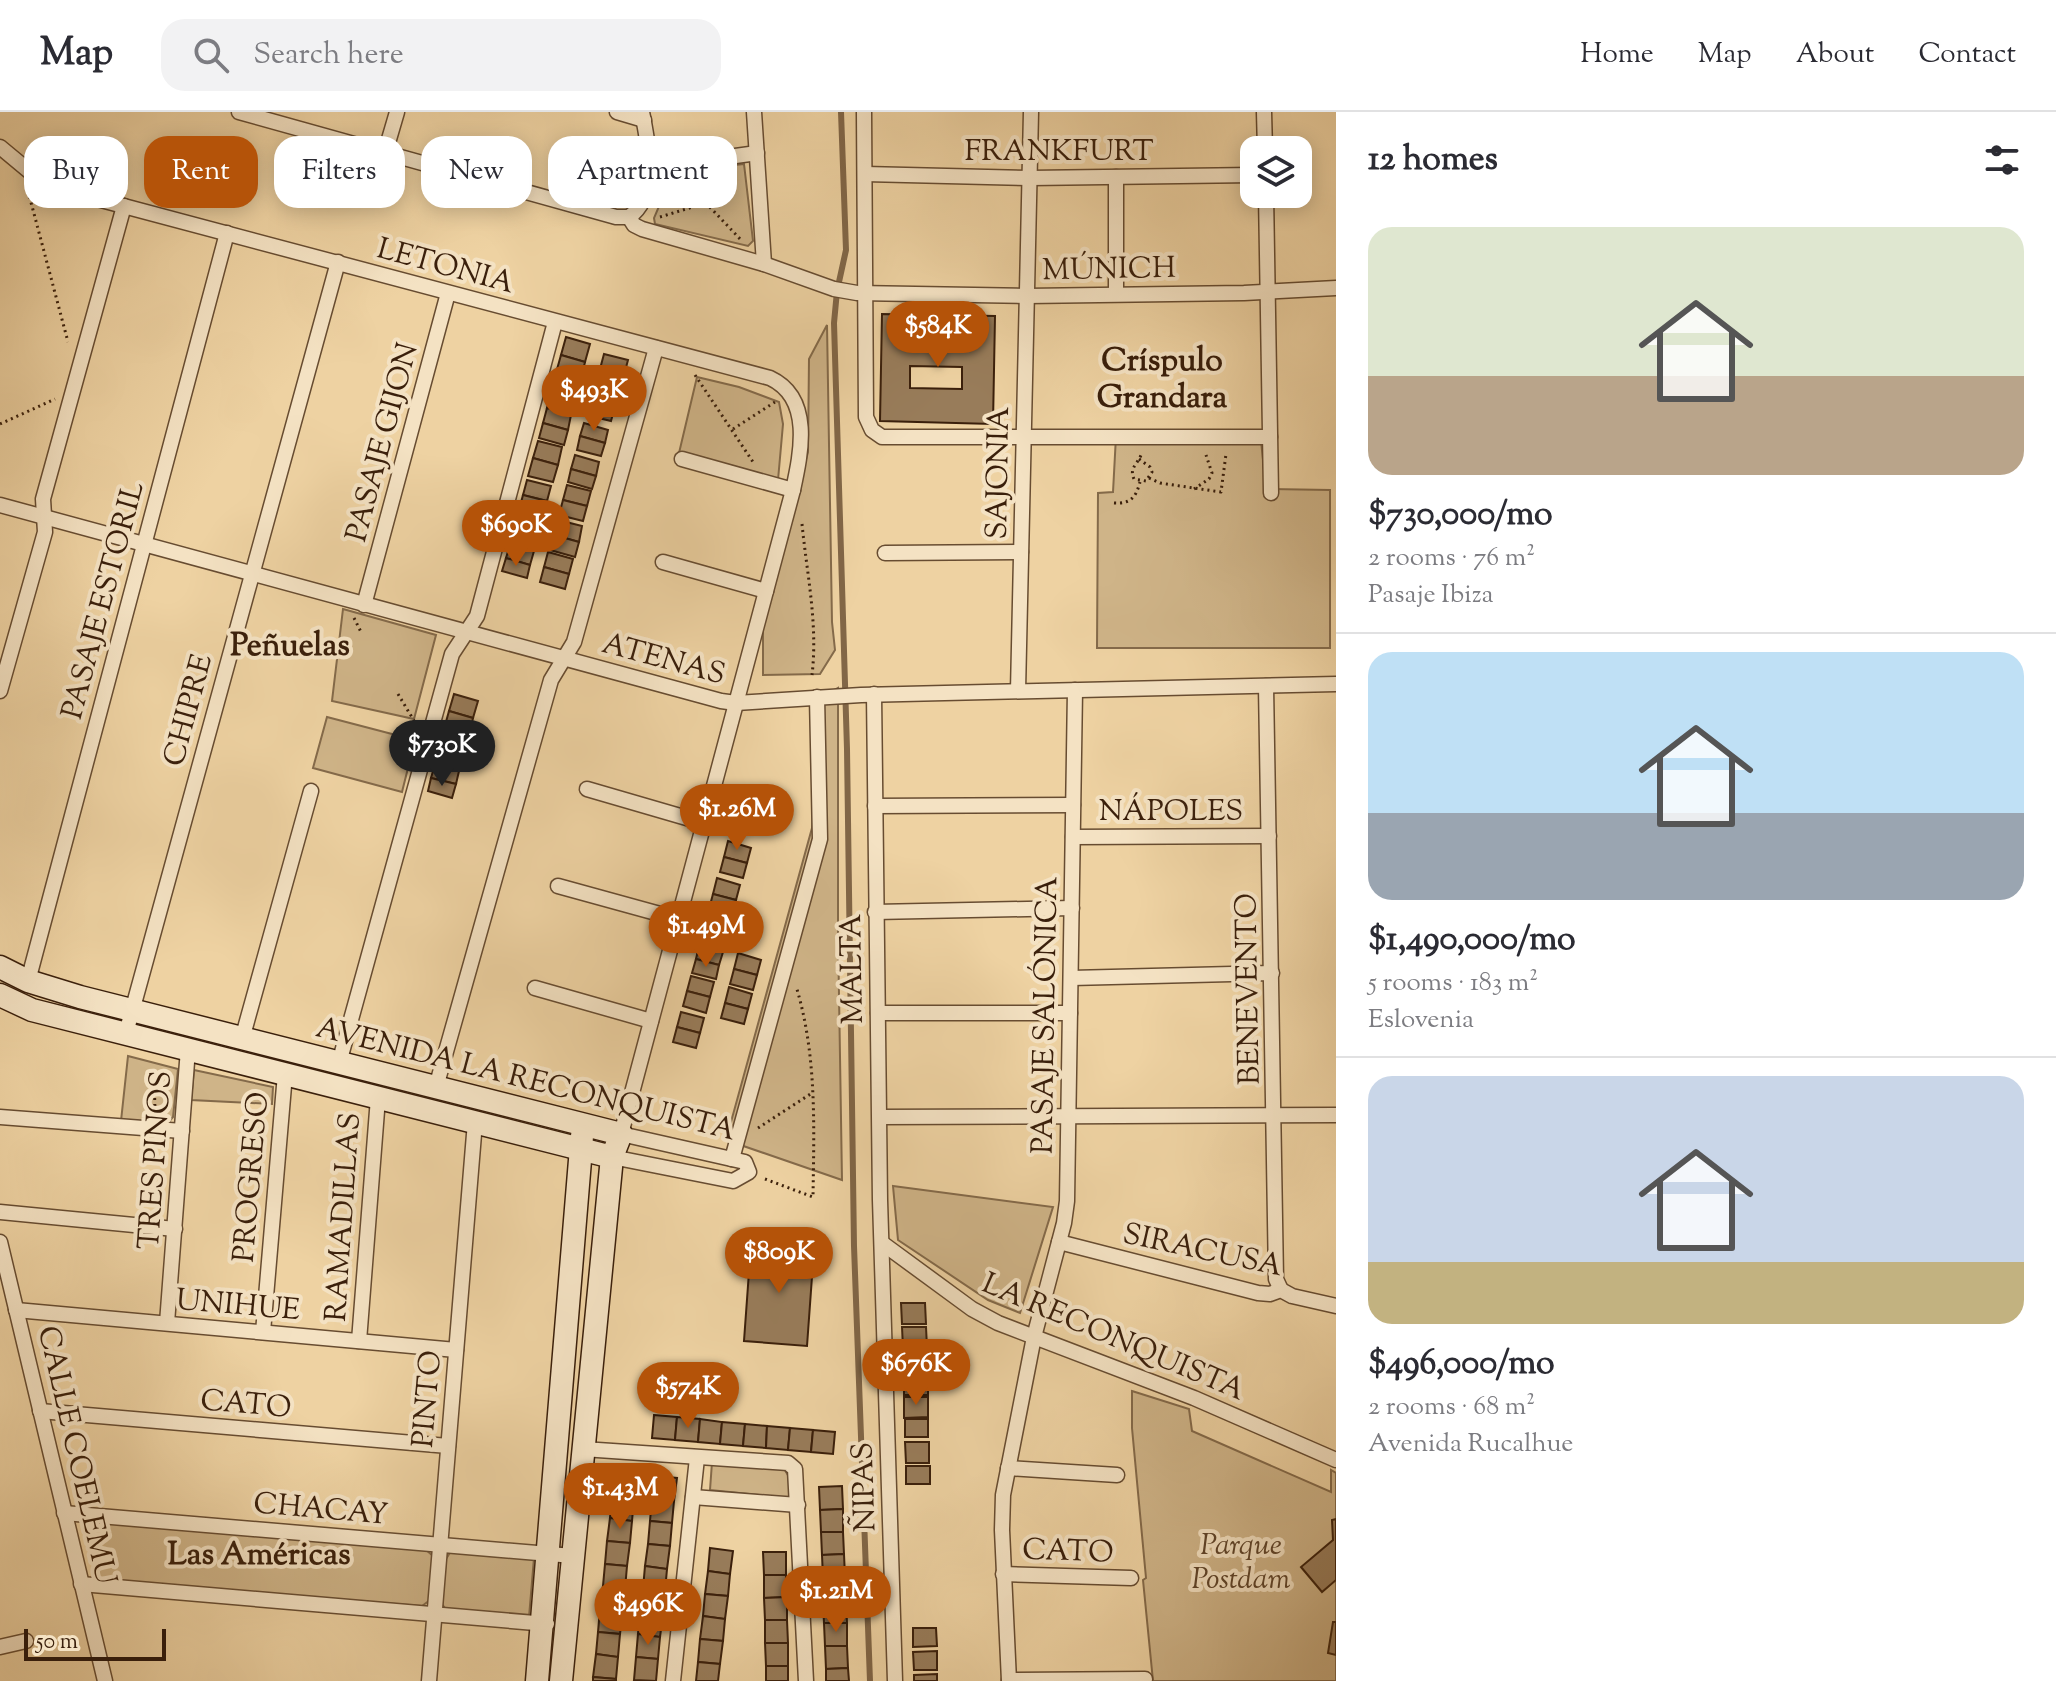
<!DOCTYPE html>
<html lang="en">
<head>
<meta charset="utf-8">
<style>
  :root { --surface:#fff; --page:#f2f2f3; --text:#2b2b33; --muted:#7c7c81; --line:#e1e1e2; --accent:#b45309 }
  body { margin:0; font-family:"Sorts Mill Goudy",serif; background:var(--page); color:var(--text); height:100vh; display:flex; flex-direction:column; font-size:30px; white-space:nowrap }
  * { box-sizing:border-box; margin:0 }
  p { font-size:26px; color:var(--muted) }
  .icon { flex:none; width:44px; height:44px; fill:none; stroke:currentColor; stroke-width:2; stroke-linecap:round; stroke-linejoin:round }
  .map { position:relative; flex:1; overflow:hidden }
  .details { display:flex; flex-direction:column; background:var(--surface); width:720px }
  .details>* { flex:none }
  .guide { position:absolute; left:24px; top:24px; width:760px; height:72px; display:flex; gap:16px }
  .buttons { position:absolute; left:1240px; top:24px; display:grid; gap:16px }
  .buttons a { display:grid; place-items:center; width:72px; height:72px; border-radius:16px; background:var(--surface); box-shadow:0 4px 20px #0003; font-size:40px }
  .scale { position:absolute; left:24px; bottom:20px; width:142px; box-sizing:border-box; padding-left:8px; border:4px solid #3a1f0b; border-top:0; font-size:22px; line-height:28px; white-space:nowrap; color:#3a1f0b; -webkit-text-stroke:6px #f4e2c3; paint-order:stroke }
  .price { position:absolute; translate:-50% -68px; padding:0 18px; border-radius:28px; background:var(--accent); color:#fff; font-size:26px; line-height:52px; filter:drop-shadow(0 2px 4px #0008) }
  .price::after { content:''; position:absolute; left:50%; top:48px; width:24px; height:18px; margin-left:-12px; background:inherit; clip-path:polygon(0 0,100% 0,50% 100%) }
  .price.on { background:#222; color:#fff }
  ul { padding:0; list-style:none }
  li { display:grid; align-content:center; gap:16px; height:424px; padding:0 32px }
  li+li { border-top:2px solid var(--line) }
  li span { display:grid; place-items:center; height:248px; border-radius:24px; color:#555 }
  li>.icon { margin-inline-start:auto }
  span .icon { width:144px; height:144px; fill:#fffc; stroke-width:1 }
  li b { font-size:34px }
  h2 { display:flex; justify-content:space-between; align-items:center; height:96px; padding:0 32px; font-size:34px }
  .tag { padding:0 28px; border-radius:24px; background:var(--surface); box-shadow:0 4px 20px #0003; font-size:28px; line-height:72px }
  .tag.on { background:var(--accent); color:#fff }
  header { display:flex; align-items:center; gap:48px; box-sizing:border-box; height:112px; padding:0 40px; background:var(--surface); border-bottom:2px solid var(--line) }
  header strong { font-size:38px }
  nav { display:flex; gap:44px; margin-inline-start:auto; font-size:28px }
  .search { width:560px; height:72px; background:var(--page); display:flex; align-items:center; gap:20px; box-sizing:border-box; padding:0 28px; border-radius:24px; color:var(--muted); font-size:30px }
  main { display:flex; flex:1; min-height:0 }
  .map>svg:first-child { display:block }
  .green { fill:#cfb488; stroke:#846a4a; stroke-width:2 }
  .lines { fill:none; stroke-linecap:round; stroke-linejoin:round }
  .stream { stroke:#816647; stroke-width:6 }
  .building { fill:#987c5a; stroke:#3a1f0b; stroke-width:2; fill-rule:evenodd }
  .street-casing { stroke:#674c31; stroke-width:17 }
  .secondary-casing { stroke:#3a1f0b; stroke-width:25 }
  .path { stroke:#3a1f0b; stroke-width:3; stroke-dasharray:2 4; stroke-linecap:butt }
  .street { stroke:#f4e2c3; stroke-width:14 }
  .secondary { stroke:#f4e2c3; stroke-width:22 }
  .labels { text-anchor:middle; stroke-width:8; stroke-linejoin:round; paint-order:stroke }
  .street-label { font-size:30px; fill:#3a1f0b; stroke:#f4e2c3 }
  .park-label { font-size:30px; font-style:italic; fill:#5f442a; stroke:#f4e2c3 }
  .neighbourhood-label { font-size:32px; font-weight:bold; fill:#3a1f0b; stroke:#f4e2c3 }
</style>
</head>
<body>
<header>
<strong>Map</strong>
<div class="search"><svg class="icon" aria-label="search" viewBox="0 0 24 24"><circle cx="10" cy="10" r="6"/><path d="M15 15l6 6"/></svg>Search here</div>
<nav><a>Home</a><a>Map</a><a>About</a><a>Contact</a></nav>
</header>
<main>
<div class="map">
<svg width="1336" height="1569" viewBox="0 0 1336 1569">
  <rect width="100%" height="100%" fill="#eed2a2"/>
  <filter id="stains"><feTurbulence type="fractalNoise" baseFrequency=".0025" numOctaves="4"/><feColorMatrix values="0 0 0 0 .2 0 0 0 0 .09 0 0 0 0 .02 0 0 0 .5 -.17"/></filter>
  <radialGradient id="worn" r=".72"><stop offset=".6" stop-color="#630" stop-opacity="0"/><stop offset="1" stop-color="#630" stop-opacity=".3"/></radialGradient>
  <g class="green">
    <path d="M744 52 753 129 748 134 655 112 654 106 663 85 666 60Z"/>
    <path d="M827 213 832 510 835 538 820 562 763 563V514L808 340 809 247Z"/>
    <path d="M697 265 739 275 779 290 783 312 778 368 679 341Z"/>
    <path d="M1260 319 1266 377 1330 378V536H1097L1098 381 1113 380 1116 324Z"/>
    <path d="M343 497 436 523 414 607 332 589Z"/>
    <path d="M838 576V821L842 1068 726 1028 812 716 822 594 827 582Z"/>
    <path d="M327 605 415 628 402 680 313 656Z"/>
    <path d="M128 944 178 957 173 1005 167 1012 121 1009Z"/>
    <path d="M194 958 273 975 272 992 191 988Z"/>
    <path d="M893 1074 1053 1095 1020 1201 988 1188 898 1128Z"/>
    <path d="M1132 1279 1189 1297 1192 1319 1331 1380V1358L1336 1361V1569H1153L1143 1468 1146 1466 1132 1316Z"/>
    <path d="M712 1350 783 1355 789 1365 790 1386 710 1378Z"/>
    <path d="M85 1409 425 1437 433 1444 430 1488 422 1494 100 1469Z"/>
    <path d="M451 1439 534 1446 529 1505 447 1499 442 1492 446 1447Z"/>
  </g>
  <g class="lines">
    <path class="stream" d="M841 0 846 138 837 179 834 211 847 637 854 1134 870 1569"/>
  </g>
  <g class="building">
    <path d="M882 202 995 204 993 312 880 309ZM910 254 962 255V277L910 276Z"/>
    <path d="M566 225 590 232 585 250 561 243Z"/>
    <path d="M604 242 628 248 624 263 600 257Z"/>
    <path d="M561 243 585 250 581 267 556 261Z"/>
    <path d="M600 257 624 263 620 278 596 272Z"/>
    <path d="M556 261 581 267 576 285 552 278Z"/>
    <path d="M594 273 619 279 615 294 590 288Z"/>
    <path d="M552 278 576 285 571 303 547 296Z"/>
    <path d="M590 288 615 294 611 309 586 303Z"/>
    <path d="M547 296 571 303 568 318 543 311Z"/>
    <path d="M543 311 568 318 564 333 539 326Z"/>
    <path d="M584 311 608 318 605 331 580 324Z"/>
    <path d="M580 324 605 331 601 344 577 338Z"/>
    <path d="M538 329 562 335 558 353 533 346Z"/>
    <path d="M575 343 599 350 596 364 571 357Z"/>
    <path d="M533 346 558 353 553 370 528 364Z"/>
    <path d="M571 357 596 364 592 377 568 370Z"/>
    <path d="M527 368 551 374 547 389 523 383Z"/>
    <path d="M567 373 591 379 587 394 563 388Z"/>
    <path d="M523 383 547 389 543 404 519 398Z"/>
    <path d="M563 388 587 394 583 409 559 403Z"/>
    <path d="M518 399 543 405 539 419 515 412Z"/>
    <path d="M558 408 582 414 579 430 554 423Z"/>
    <path d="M515 412 539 419 536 432 511 425Z"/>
    <path d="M554 423 579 430 575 445 550 438Z"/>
    <path d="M510 433 534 439 530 453 506 446Z"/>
    <path d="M548 440 573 447 569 462 544 455Z"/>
    <path d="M506 446 530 453 527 466 502 459Z"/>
    <path d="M544 455 569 462 565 477 540 470Z"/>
    <path d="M454 582 478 589 473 606 449 599Z"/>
    <path d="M449 599 473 606 469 624 444 617Z"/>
    <path d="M444 617 469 624 464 641 440 635Z"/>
    <path d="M440 635 464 641 459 659 435 652Z"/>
    <path d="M435 652 459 659 456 672 431 666Z"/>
    <path d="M431 666 456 672 452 686 428 679Z"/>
    <path d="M728 729 751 736 747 751 724 745Z"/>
    <path d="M724 745 747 751 743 766 720 760Z"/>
    <path d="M717 766 740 773 736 788 713 782Z"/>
    <path d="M713 782 736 788 732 803 709 797Z"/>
    <path d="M708 801 731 808 728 821 705 815Z"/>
    <path d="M705 815 728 821 724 834 701 828Z"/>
    <path d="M699 834 723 840 719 853 696 847Z"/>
    <path d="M738 841 761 848 757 863 734 857Z"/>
    <path d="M696 847 719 853 716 867 692 861Z"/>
    <path d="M734 857 757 863 753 878 730 872Z"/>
    <path d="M691 864 714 870 710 885 687 879Z"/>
    <path d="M729 875 752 882 748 897 725 891Z"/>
    <path d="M687 879 710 885 706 901 683 894Z"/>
    <path d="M725 891 748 897 744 912 721 906Z"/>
    <path d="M681 900 704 906 700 921 677 915Z"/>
    <path d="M677 915 700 921 696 936 673 930Z"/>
    <path d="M751 1132 814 1137 807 1234 744 1229Z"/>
    <path d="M901 1191H925L926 1212H902Z"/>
    <path d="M902 1215H926L927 1236H903Z"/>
    <path d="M903 1238H927L928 1258 904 1259Z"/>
    <path d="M928 1262V1283H904V1263Z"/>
    <path d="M904 1285H928V1305L904 1306Z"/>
    <path d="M654 1303 677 1305 675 1328 652 1326Z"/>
    <path d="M677 1305 700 1307 698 1330 675 1328Z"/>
    <path d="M700 1307 722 1310 720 1332 698 1330Z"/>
    <rect x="905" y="1307" width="23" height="18"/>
    <path d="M722 1310 745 1312 743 1334 720 1332Z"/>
    <path d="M745 1312 767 1314 766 1336 743 1334Z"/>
    <path d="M767 1314 790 1316 788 1338 766 1336Z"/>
    <path d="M790 1316 813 1318 811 1340 788 1338Z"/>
    <path d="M813 1318 835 1320 833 1342 811 1340Z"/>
    <path d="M905 1330H929V1351H906Z"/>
    <rect x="906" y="1354" width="24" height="18"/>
    <path d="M614 1361 637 1363 634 1386 612 1384Z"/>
    <path d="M654 1364 677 1366 674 1389 652 1386Z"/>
    <path d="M842 1374 843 1397 820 1398 819 1375Z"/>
    <path d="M612 1384 634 1386 632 1409 610 1406Z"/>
    <path d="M652 1386 674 1389 672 1411 650 1409Z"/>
    <path d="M843 1397V1420H821L820 1398Z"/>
    <path d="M610 1406 632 1409 630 1431 607 1429Z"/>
    <path d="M1336 1407V1468L1322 1480 1301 1455 1333 1428 1332 1408Z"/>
    <path d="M650 1409 672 1411 670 1434 648 1432Z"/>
    <path d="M821 1420H843L844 1442 822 1443Z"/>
    <path d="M607 1429 630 1431 627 1454 605 1452Z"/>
    <path d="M648 1432 670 1434 667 1457 645 1454Z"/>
    <path d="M710 1436 733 1439 730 1462 708 1459Z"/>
    <path d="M763 1440H786V1463H764Z"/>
    <path d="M844 1442 845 1465 823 1466 822 1443Z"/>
    <path d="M605 1452 627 1454 625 1477 603 1474Z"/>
    <path d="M645 1454 667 1457 665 1479 643 1477Z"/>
    <path d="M708 1459 730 1462 728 1484 705 1482Z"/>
    <path d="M764 1463H786L787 1485 764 1486Z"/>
    <path d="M845 1465 846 1488 823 1489V1466Z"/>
    <path d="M603 1474 625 1477 623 1499 600 1497Z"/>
    <path d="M643 1477 665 1479 663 1502 640 1500Z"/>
    <path d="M705 1482 728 1484 725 1507 703 1504Z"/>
    <path d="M787 1485V1508H765L764 1486Z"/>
    <path d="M846 1488 847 1511H824L823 1489Z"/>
    <path d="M600 1497 623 1499 620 1522 598 1520Z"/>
    <path d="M640 1500 663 1502 660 1525 638 1522Z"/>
    <path d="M703 1504 725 1507 723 1529 700 1527Z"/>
    <path d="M765 1508H787L788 1531H765Z"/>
    <path d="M1333 1510H1336V1543L1328 1541Z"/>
    <path d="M824 1511H847V1534H825Z"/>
    <path d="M913 1516H936L937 1534 913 1535Z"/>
    <path d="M598 1520 620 1522 618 1545 596 1542Z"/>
    <path d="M638 1522 660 1525 658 1547 636 1545Z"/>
    <path d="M700 1527 723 1529 720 1552 698 1550Z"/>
    <path d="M765 1531H788V1554H766Z"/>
    <path d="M825 1534H847L848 1556 826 1557Z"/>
    <path d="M937 1539V1558H914L913 1540Z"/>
    <path d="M596 1542 618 1545 616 1567 593 1565Z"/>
    <path d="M636 1545 658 1547 656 1569 634 1568Z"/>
    <path d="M698 1550 720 1552 718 1569H696Z"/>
    <rect x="766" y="1554" width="22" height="15"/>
    <path d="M848 1556 849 1569H826V1557Z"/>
    <path d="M937 1562V1569H914V1563Z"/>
    <path d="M593 1565 616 1567V1569H593Z"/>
  </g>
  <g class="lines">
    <g class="street-casing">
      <g id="street">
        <path d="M239 0 616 105H629"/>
        <path d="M617 0 644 8"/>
        <path d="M754 0 764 152"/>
        <path d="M864 0 866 305 872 318 882 325H1270"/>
        <path d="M1264 0 1265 38"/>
        <path d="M0 35 41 69 71 80 770 266C813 286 801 341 793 378L621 1022 745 1050 749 1060 733 1069 612 1045"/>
        <path d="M385 41 397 0"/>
        <path d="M649 56 757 41"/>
        <path d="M865 62 1030 66 1254 63"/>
        <path d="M1116 65V182"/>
        <path d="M1266 82 1271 381"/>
        <path d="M629 105 634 113 642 117 764 152 834 177 857 181 1027 184 1244 181 1336 176"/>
        <path d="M629 105C660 83 648 31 642 0"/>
        <path d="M682 347 793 378"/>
        <path d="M0 393 721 589 736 591 861 583 1336 572"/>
        <path d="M885 441 1021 440"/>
        <path d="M663 450 766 479"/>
        <path d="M364 493 448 181"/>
        <path d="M1266 574 1276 1167 1281 1178"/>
        <path d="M0 579 45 420 43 387 124 94"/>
        <path d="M1018 579 1031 0"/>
        <path d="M874 582 880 1088 895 1569"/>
        <path d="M587 677 704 711"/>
        <path d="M875 694 1073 693"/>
        <path d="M1073 725 1269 724"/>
        <path d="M558 774 678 807"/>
        <path d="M875 800 1072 796"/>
        <path d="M1071 866 1272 861"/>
        <path d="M28 869 227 121"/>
        <path d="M535 876 651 909"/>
        <path d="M878 901H1070"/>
        <path d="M126 921 338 150"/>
        <path d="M242 927 311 679"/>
        <path d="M339 951 452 542 477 504 555 210"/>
        <path d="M436 975 551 568 574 530 656 236"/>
        <path d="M0 1005 182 1019"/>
        <path d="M880 1005 1336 1003"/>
        <path d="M732 1047 820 727 817 585"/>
        <path d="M0 1100 175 1117"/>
        <path d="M0 1130 105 1569"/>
        <path d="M1059 1130 1258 1181 1270 1182 1281 1178 1292 1184 1336 1194"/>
        <path d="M882 1131 972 1197 998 1211 1194 1286 1336 1348"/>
        <path d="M16 1198 456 1238"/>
        <path d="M167 1211 188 937"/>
        <path d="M263 1220 285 962"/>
        <path d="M359 1229 378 986"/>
        <path d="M40 1299 448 1334"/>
        <path d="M583 1337 788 1351 795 1357 806 1569"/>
        <path d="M1008 1356 1117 1363"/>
        <path d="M693 1385 798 1393"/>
        <path d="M64 1401 573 1444"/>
        <path d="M1003 1462 1131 1466"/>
        <path d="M81 1472 547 1512"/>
        <path d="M0 1535 26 1529"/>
        <path d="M1009 1568 1145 1567"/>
        <path d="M429 1569 475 1010"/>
        <path d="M673 1569 697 1346"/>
        <path d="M1009 1569 1002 1418 1003 1383 1034 1225 1064 1111 1067 1089 1075 578"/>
      </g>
    </g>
    <g class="secondary-casing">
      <g id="secondary">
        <path d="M0 855 28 869 80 885 621 1022 612 1045 561 1569"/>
        <path d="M0 883 32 898 612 1045"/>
        <path d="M537 1569 582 1024"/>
      </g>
    </g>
    <g class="path">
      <path d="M676 70 706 91 742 129"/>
      <path d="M28 79 68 230"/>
      <path d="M660 105 706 91 730 63"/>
      <path d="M695 263 753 350"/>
      <path d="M0 312 55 287"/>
      <path d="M733 317 775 290"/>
      <path d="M1139 347 1150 355 1152 360 1146 369 1134 367C1129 356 1137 353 1141 343"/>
      <path d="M1149 366 1160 371 1221 380 1226 342"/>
      <path d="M1194 377 1209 367 1212 361 1206 343"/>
      <path d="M1114 391C1131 392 1136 385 1140 370"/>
      <path d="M802 412C807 463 818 512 812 563"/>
      <path d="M354 506 362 522"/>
      <path d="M398 582 416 612"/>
      <path d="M155 1000 154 961 170 963"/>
      <path d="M758 1016 812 981"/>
      <path d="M765 1067 813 1085C814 1014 817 943 796 874"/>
    </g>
    <use href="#street" class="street"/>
    <use href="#secondary" class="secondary"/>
  </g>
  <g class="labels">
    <g class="street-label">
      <text x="1059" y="48">FRANKFURT</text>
      <text transform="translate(446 153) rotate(15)" y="10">LETONIA</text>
      <text transform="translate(1109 156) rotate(-1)" y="10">MÚNICH</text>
      <text transform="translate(381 330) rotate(-75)" y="10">PASAJE GIJON</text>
      <text transform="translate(997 361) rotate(-89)" y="10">SAJONIA</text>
      <text transform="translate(102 488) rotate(-75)" y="10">PASAJE ESTORIL</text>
      <text transform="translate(664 546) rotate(15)" y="10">ATENAS</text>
      <text transform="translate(187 598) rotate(-75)" y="10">CHIPRE</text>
      <text x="1171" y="708">NÁPOLES</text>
      <text transform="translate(851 857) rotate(-91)" y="10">MALTA</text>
      <text transform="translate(1247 877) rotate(-91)" y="10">BENEVENTO</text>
      <text transform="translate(1044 903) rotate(-89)" y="10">PASAJE SALÓNICA</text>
      <text transform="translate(526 966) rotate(14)" y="10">AVENIDA LA RECONQUISTA</text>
      <text transform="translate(154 1048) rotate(-86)" y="10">TRES PINOS</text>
      <text transform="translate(250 1065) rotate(-85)" y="10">PROGRESO</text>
      <text transform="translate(342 1105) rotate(-86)" y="10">RAMADILLAS</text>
      <text transform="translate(1203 1137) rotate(12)" y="10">SIRACUSA</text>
      <text transform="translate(238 1192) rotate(5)" y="10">UNIHUE</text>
      <text transform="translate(1114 1224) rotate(23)" y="10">LA RECONQUISTA</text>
      <text transform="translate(426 1287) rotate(-85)" y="10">PINTO</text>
      <text transform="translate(246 1291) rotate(5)" y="10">CATO</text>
      <text transform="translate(78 1343) rotate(77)" y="10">CALLE COELEMU</text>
      <text transform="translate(863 1375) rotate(-92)" y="10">ÑIPAS</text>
      <text transform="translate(321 1396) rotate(5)" y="10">CHACAY</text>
      <text transform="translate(1068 1438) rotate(2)" y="10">CATO</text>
    </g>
    <g class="park-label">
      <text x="1241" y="1442">Parque<tspan x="1241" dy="34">Postdam</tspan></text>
    </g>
    <g class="neighbourhood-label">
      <text x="1162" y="258">Críspulo<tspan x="1162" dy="37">Grandara</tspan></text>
      <text x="290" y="543">Peñuelas</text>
      <text x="259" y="1452">Las Américas</text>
    </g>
  </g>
  <rect width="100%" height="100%" filter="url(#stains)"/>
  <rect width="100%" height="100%" fill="url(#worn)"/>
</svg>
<div class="buttons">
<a><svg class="icon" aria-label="layers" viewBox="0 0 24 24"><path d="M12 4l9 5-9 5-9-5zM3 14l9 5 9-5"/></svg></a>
</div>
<div class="scale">50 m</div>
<b class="price" style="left:938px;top:257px">$584K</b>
<b class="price" style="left:594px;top:321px">$493K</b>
<b class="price" style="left:516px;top:456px">$690K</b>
<b class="price on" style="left:442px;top:676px">$730K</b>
<b class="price" style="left:737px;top:740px">$1.26M</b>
<b class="price" style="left:706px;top:857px">$1.49M</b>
<b class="price" style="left:779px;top:1183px">$809K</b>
<b class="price" style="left:916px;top:1295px">$676K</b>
<b class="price" style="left:688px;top:1318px">$574K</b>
<b class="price" style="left:620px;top:1419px">$1.43M</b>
<b class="price" style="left:836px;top:1522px">$1.21M</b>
<b class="price" style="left:648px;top:1535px">$496K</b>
<div class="guide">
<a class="tag">Buy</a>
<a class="tag on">Rent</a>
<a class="tag">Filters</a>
<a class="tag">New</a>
<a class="tag">Apartment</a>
</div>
</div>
<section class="details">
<h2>12 homes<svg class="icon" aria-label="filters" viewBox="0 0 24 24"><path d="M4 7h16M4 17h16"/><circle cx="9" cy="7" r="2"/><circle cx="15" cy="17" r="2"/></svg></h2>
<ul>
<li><span style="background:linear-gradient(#dfe7d0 60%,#b9a48a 0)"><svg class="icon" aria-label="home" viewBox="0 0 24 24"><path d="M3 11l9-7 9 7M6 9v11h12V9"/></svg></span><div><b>$730,000/mo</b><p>2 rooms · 76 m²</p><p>Pasaje Ibiza</p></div></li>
<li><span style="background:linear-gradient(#bfe0f5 65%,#9aa5b1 0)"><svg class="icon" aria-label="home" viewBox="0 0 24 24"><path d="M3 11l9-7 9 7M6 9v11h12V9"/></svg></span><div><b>$1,490,000/mo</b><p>5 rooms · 183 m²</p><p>Eslovenia</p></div></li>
<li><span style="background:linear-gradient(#c9d6e8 75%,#c2b280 0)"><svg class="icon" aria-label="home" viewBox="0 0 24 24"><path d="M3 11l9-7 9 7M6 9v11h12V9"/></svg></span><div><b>$496,000/mo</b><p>2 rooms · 68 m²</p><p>Avenida Rucalhue</p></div></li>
</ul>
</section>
</main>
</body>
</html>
